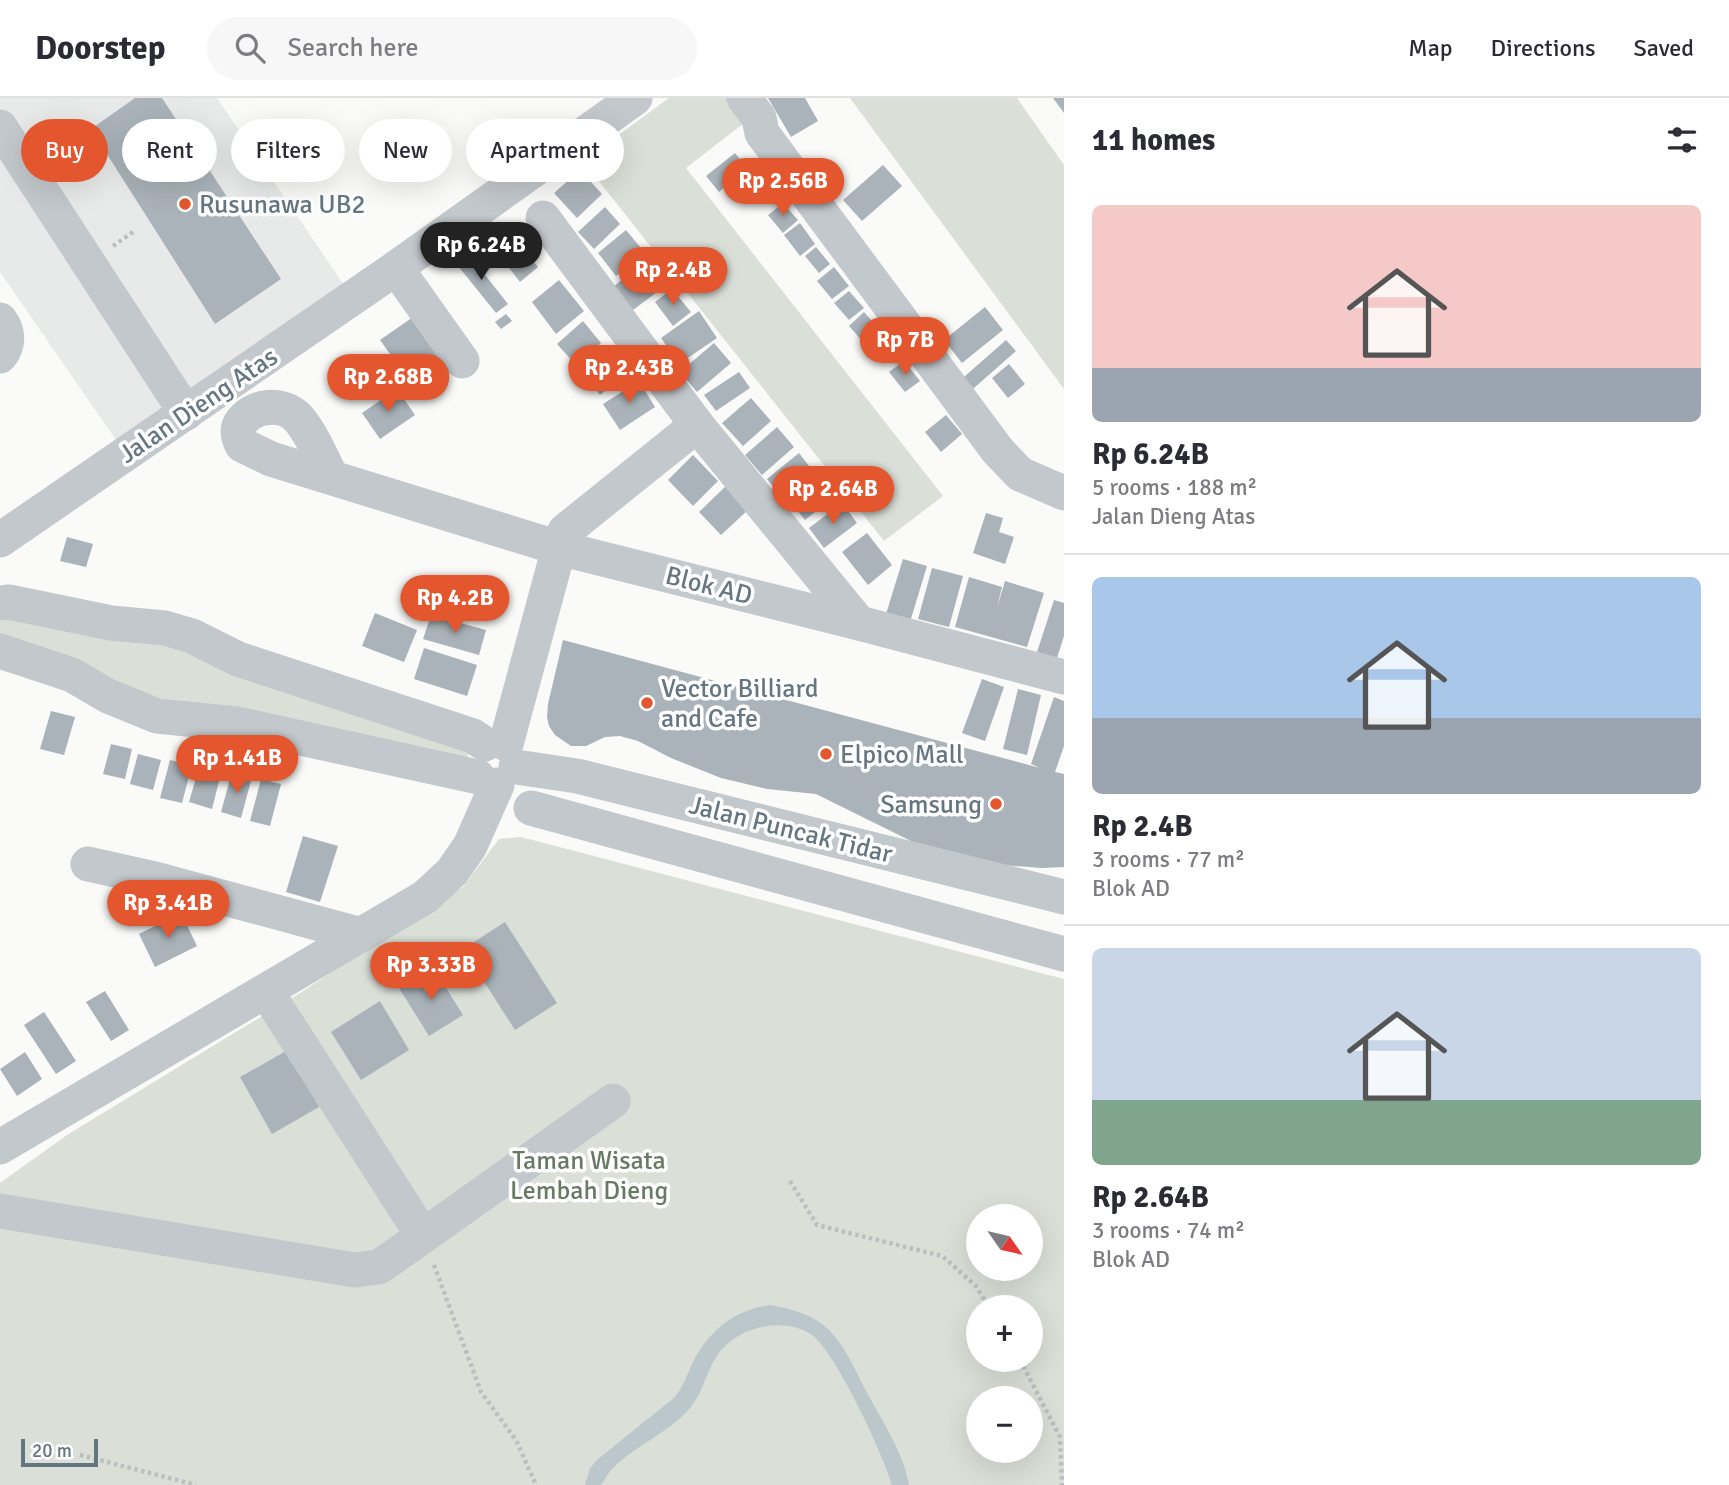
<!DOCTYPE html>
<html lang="en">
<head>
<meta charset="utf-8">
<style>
  :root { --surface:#fff; --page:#f7f7f7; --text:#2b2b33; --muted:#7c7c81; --line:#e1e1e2; --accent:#e4572e }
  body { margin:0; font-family:Signika,sans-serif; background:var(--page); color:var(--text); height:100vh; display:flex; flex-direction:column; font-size:26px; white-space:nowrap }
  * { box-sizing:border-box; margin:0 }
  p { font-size:23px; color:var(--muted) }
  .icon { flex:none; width:38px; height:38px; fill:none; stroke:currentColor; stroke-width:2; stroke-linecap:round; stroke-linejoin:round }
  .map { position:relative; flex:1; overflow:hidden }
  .panel { display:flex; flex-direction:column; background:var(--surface); width:665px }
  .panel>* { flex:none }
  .hud { position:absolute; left:21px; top:21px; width:665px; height:63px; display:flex; gap:14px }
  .needle { width:46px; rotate:124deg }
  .buttons { position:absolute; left:966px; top:1106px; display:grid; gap:14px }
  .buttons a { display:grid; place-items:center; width:77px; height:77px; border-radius:50%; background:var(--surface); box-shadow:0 7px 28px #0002; font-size:35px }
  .scale { position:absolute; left:21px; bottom:18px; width:77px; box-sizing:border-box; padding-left:7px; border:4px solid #657683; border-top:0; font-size:19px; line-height:24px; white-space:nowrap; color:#657683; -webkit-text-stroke:5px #fff; paint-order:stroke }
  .price { position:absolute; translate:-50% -60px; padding:0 16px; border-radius:24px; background:var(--accent); color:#fff; font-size:23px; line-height:46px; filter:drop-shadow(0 2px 4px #0008) }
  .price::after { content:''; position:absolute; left:50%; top:42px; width:21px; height:16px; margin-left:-10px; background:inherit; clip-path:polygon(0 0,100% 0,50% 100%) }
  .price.on { background:#222; color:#fff }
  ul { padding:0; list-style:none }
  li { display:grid; align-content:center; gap:14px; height:371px; padding:0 28px }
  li+li { border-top:2px solid var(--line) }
  li span { display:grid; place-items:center; height:217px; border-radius:10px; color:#555 }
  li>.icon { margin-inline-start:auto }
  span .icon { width:126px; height:126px; fill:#fffc; stroke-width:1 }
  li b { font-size:30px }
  h2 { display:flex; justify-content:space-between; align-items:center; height:84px; padding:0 28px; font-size:30px }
  .pill { padding:0 24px; border-radius:32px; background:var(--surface); box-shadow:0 7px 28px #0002; font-size:24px; line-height:63px }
  .pill.on { background:var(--accent); color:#fff }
  header { display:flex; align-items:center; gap:42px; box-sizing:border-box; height:98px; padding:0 35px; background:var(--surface); border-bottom:2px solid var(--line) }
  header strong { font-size:33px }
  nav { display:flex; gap:38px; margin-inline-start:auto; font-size:24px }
  .search { width:490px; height:63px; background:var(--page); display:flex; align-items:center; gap:18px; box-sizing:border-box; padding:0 24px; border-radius:38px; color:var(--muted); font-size:26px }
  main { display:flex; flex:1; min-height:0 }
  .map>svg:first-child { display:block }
  .built { fill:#e8e9e9 }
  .green { fill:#dadfd7; fill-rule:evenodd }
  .water { fill:#bbc7cb }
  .building { fill:#aab3b9 }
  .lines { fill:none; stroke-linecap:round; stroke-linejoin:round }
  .path { stroke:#bbbfc2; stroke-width:4.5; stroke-dasharray:3.5 3.5; stroke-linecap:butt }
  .minor { stroke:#c3c8cc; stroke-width:35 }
  .poi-dot { fill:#e4572e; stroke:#fff; stroke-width:2.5 }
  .labels { text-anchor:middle; stroke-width:7; stroke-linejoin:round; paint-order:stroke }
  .poi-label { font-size:26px; fill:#657683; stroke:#fff; text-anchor:start }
  .street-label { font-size:26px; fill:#657683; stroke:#fff }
  .park-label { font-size:26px; fill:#687a64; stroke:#fff }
</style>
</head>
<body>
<header>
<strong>Doorstep</strong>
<div class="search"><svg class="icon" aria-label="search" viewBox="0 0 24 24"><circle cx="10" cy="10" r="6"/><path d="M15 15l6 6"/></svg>Search here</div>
<nav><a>Map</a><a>Directions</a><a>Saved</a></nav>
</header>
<main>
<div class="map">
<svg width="1064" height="1387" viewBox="0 0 1064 1387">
  <rect width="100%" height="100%" fill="#fafaf8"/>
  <path class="built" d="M0 0H217L344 187 118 345 0 174Z"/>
  <g class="green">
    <path d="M669 0H732L748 22 686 70 943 398 884 443 583 63Z"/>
    <path d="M850 0H1017L1064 67V291Z"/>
    <path d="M7 519 153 541 469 653 467 661 189 612 0 539V523Z"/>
    <path d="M521 739 1064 881V1387H0V1085L67 1037 300 895 463 789 499 741ZM978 1118H1031V1171H978ZM978 1209H1031V1262H978ZM978 1300H1031V1353H978Z"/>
  </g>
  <path class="water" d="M770 1207C791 1211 813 1216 829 1232 846 1249 855 1272 866 1293 882 1323 903 1353 909 1387H892C884 1358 835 1253 812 1237 788 1221 753 1226 731 1243 707 1261 708 1286 693 1306 673 1333 637 1346 613 1370 609 1374 605 1381 601 1387H585L590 1370 598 1361 675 1299C685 1286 688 1273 695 1260 712 1230 736 1212 770 1207Z"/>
  <g class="building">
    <path d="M135 0H162L281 181 215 226 91 31Z"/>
    <path d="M768 0H805L818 23 791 39Z"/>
    <path d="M1053 0H1064V15Z"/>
    <path d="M735 55 762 89 743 104 728 86 719 94 706 78Z"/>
    <path d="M883 67 902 88 862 123 843 102Z"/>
    <path d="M580 72 602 96 577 120 554 95Z"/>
    <path d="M783 105 798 122 783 135 768 117Z"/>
    <path d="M605 109 620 126 594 151 578 134Z"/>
    <path d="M800 125 815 146 800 158 784 137Z"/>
    <path d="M508 131 538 169 520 184 490 145Z"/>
    <path d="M626 132 645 155 616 178 598 155Z"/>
    <path d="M816 149 830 166 819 175 805 158Z"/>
    <path d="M466 153 508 206 496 215 454 163Z"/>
    <path d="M650 160 669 185 633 212 614 188Z"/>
    <path d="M834 169 849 188 832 201 817 183Z"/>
    <path d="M559 182 584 213 556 236 532 204Z"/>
    <path d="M672 191 691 214 673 228 655 204Z"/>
    <path d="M849 193 864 210 849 222 834 205Z"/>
    <path d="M985 209 1003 232 962 265 944 242Z"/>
    <path d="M699 213 717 240 679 266 661 240Z"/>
    <path d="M864 214 879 231 863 244 849 228Z"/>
    <path d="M506 216 512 223 501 231 495 224Z"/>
    <path d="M416 217 450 266 434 277 419 257 400 270 380 242Z"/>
    <path d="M583 223 601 245 576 267 557 246Z"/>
    <path d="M1006 242 1016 253 966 297 956 286Z"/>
    <path d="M714 245 731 265 697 294 680 274Z"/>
    <path d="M613 247 632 272 600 297 580 272Z"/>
    <path d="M904 263 920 283 905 294 889 274Z"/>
    <path d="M1009 266 1025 286 1008 300 992 280Z"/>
    <path d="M739 274 750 290 716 313 704 297Z"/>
    <path d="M639 283 655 309 620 332 603 306Z"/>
    <path d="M397 291 415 317 380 341 362 315Z"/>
    <path d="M751 300 771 323 743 348 722 325Z"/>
    <path d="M946 317 962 336 941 354 925 334Z"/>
    <path d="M777 329 794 349 762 377 745 357Z"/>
    <path d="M799 355 816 377 784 402 767 381Z"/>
    <path d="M693 357 718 383 693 408 668 382Z"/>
    <path d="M822 382 835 398 805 422 793 407Z"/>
    <path d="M726 388 749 411 721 437 699 414Z"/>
    <path d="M842 405 857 425 824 450 809 430Z"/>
    <path d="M986 415 1003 420 999 434 1014 439 1005 466 973 455Z"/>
    <path d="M867 435 892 467 868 487 842 454Z"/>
    <path d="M67 439 93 446 86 469 60 463Z"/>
    <path d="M903 461 927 468 910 524 886 516Z"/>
    <path d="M932 470 963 478 949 529 918 521Z"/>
    <path d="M969 479 1002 489 997 510 1005 483 1044 495 1027 549 955 529Z"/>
    <path d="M1054 502 1064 505V538L1057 560 1037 554Z"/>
    <path d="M375 515 417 532 404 564 362 548Z"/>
    <path d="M431 517 486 532 479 557 423 541Z"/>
    <path d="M563 542 1040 670 1031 666 1054 599 1064 603V648L1055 674 1064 676V769L1042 770 1003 767 917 746 816 696 767 691 721 680 671 660 638 643 620 638 605 639 586 648H571L555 637 549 628 547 619 548 606Z"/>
    <path d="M424 550 477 567 467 598 414 581Z"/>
    <path d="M982 581 1004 589 985 643 962 635Z"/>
    <path d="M1018 591 1041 597 1027 657 1003 651Z"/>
    <path d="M51 613 75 619 64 657 40 651Z"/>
    <path d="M111 646 132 651 125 681 103 676Z"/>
    <path d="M138 656 161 662 153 692 130 686Z"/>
    <path d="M170 662 192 667 182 705 160 700Z"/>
    <path d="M200 666 222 671 212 711 189 704Z"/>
    <path d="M232 674 252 679 241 720 221 714Z"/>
    <path d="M261 681 281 686 270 728 250 723Z"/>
    <path d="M303 738 338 748 320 804 286 794Z"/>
    <path d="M181 815 197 848 155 869 139 836Z"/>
    <path d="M505 824 557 905 515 932 463 851Z"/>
    <path d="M433 869 463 917 429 938 399 890Z"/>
    <path d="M105 893 129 932 111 943 86 904Z"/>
    <path d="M380 903 409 952 361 982 331 934Z"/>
    <path d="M44 914 76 963 56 976 24 927Z"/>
    <path d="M288 952 319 1009 272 1036 240 979Z"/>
    <path d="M25 954 42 981 17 998 0 971Z"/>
  </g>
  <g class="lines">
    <g class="path">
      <path d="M113 148 133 134"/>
      <path d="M790 1083 817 1127 942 1158 975 1187 989 1209"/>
      <path d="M434 1167 481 1294 516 1342 536 1387"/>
      <path d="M1020 1262 1060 1339 1062 1387"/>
      <path d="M80 1357 196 1387"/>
    </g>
    <g class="minor">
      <path d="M744 0 759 20 762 35 998 353 1020 376 1064 395"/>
      <path d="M0 29 186 315"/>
      <path d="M543 120 697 327 859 525"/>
      <path d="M396 170 462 263"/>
      <path d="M0 222C9 234 9 247 0 258"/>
      <path d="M331 378C321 359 312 336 298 320 283 304 252 306 240 326 236 333 239 341 242 347L271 361 559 450 565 433 697 327"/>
      <path d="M0 442 396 170 635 0"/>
      <path d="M0 505 9 504 111 525 165 530 192 538 238 561 473 638 485 646"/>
      <path d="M0 553 72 577 108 598 157 618 237 626 478 679"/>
      <path d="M506 646 559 450 859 525 1064 579"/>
      <path d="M516 669 577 678 1064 799"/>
      <path d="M531 710 1064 856"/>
      <path d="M88 766 151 780 361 837"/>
      <path d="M266 893 423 1138 613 1003"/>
      <path d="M0 1049 425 799 452 774 470 748 497 687"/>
      <path d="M0 1113 355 1172 379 1169 423 1138"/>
    </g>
  </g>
  <g class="poi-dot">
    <circle cx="185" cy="106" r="7"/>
    <circle cx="647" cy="605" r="7"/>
    <circle cx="826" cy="656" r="7"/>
    <circle cx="996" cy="706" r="7"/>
  </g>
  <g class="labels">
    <g class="poi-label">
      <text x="199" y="115">Rusunawa UB2</text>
      <text x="661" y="599">Vector Billiard<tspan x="661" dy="30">and Cafe</tspan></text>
      <text x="840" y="665">Elpico Mall</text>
      <text x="982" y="715" text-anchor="end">Samsung</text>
    </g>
    <g class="street-label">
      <text transform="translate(198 307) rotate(-34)" y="9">Jalan Dieng Atas</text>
      <text transform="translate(709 487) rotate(14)" y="9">Blok AD</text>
      <text transform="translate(791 731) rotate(14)" y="9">Jalan Puncak Tidar</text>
    </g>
    <g class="park-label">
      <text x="589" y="1071">Taman Wisata<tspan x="589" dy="30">Lembah Dieng</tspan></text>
    </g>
  </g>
</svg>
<div class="buttons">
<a><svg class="needle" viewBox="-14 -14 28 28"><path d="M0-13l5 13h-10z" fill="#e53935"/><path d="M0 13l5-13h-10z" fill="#7c7c81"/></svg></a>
<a>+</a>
<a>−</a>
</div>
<div class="scale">20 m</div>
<b class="price" style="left:783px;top:120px">Rp 2.56B</b>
<b class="price on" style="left:481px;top:184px">Rp 6.24B</b>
<b class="price" style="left:673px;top:209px">Rp 2.4B</b>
<b class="price" style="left:905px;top:279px">Rp 7B</b>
<b class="price" style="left:629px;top:307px">Rp 2.43B</b>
<b class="price" style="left:388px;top:316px">Rp 2.68B</b>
<b class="price" style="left:833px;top:428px">Rp 2.64B</b>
<b class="price" style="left:455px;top:537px">Rp 4.2B</b>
<b class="price" style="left:237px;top:697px">Rp 1.41B</b>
<b class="price" style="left:168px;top:842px">Rp 3.41B</b>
<b class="price" style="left:431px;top:904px">Rp 3.33B</b>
<div class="hud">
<a class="pill on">Buy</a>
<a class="pill">Rent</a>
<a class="pill">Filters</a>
<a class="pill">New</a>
<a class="pill">Apartment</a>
</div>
</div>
<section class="panel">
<h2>11 homes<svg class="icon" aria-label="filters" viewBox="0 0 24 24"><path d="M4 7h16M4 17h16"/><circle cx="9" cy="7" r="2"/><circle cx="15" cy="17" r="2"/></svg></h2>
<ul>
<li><span style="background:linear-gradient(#f6c9c9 75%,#9aa5b1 0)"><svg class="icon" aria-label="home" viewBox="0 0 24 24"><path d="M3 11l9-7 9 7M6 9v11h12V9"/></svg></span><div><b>Rp 6.24B</b><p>5 rooms · 188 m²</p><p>Jalan Dieng Atas</p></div></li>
<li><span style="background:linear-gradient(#a9c7e8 65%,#9aa5b1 0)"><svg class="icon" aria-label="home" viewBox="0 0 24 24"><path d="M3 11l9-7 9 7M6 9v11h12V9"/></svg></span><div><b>Rp 2.4B</b><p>3 rooms · 77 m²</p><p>Blok AD</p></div></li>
<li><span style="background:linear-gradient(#c9d6e8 70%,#7fa58c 0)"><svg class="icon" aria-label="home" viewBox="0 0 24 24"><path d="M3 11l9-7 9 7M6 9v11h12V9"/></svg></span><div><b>Rp 2.64B</b><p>3 rooms · 74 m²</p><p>Blok AD</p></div></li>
</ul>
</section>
</main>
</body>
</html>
